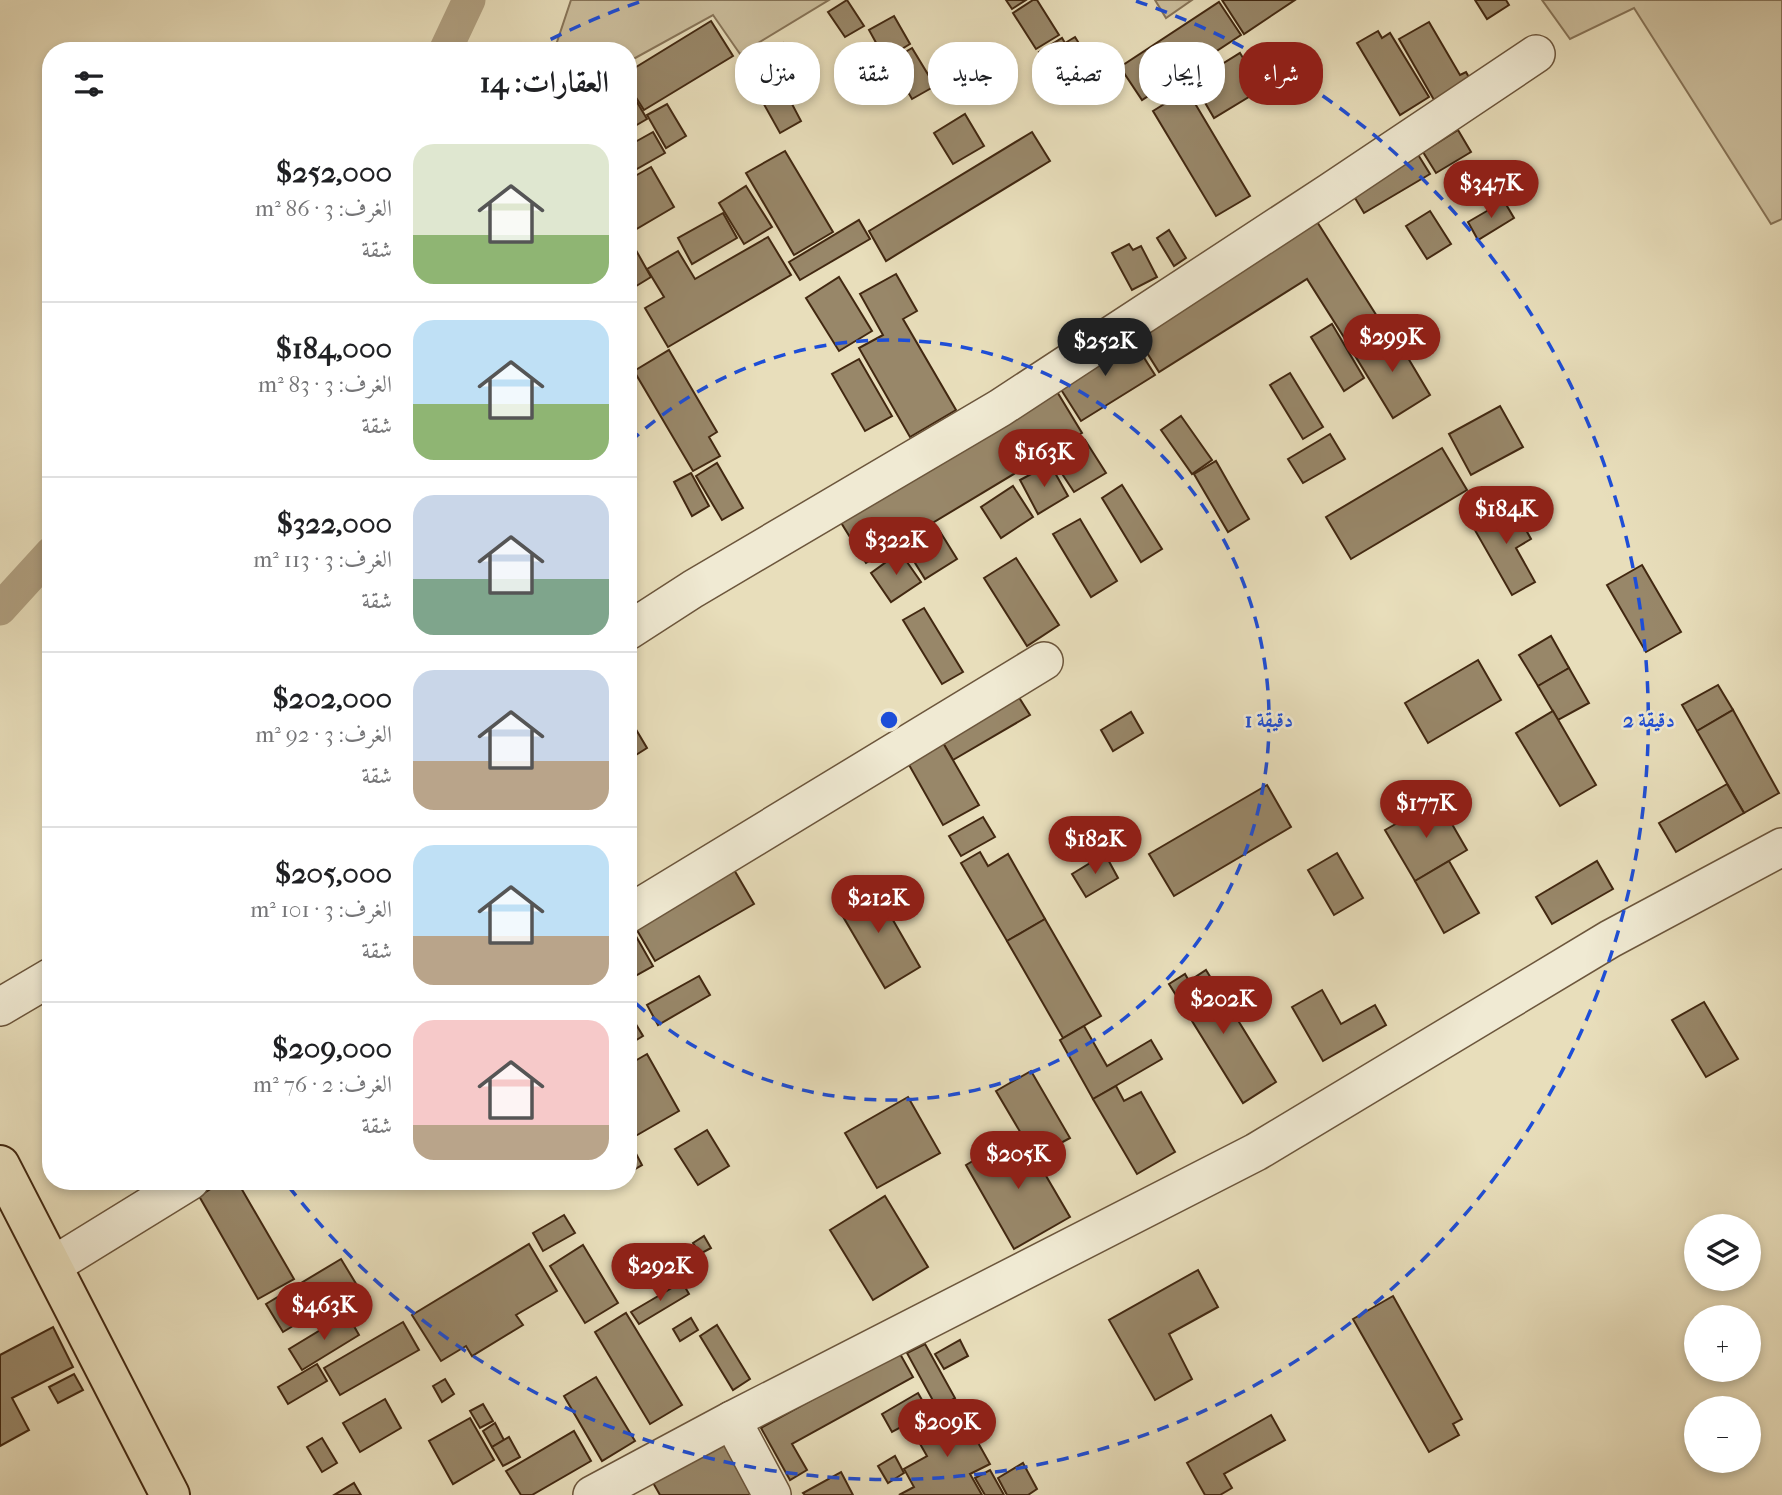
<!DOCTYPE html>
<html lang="ar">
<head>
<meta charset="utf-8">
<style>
  :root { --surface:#fff; --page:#f2f2f2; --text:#202124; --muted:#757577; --line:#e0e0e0; --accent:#8f2418 }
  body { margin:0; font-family:"IM FELL French Canon",Amiri,serif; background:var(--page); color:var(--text); direction:rtl; height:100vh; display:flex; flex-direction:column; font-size:26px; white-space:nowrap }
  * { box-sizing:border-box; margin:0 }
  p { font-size:23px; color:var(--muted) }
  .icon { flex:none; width:38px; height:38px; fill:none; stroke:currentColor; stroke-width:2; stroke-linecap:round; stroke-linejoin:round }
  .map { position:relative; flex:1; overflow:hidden; direction:ltr }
  .sheet { position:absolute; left:42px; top:42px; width:595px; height:1148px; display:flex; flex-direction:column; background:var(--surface); border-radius:28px; box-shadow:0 4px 10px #0003; direction:rtl }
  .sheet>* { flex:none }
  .top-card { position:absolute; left:658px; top:42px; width:665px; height:63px; direction:rtl; display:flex; gap:14px }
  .controls { position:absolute; left:1684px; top:1214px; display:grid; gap:14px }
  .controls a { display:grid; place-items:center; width:77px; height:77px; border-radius:50%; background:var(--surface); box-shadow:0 4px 10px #0003; font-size:35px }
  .price { position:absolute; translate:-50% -60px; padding:0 16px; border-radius:24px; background:var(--accent); color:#fff; font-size:23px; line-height:46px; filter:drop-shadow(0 2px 4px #0008) }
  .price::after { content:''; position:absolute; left:50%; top:42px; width:21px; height:16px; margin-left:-10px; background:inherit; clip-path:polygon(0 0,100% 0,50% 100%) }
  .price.on { background:#222; color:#fff }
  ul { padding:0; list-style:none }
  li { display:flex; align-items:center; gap:21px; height:175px; padding:0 28px }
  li+li { border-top:2px solid var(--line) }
  li span { display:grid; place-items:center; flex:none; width:196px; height:140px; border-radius:21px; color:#555 }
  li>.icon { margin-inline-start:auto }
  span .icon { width:84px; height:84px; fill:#fffc; stroke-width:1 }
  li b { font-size:30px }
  h2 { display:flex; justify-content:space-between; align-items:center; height:84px; padding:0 28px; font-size:30px }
  .chip { padding:0 24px; border-radius:28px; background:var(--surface); box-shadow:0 4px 10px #0003; font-size:24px; line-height:63px }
  .chip.on { background:var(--accent); color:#fff }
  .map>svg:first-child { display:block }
  .green { fill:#ccbf9e; stroke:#877458; stroke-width:2 }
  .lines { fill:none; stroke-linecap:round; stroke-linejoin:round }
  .canal { stroke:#b0a081; stroke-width:33 }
  .building { fill:#988769; stroke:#422811; stroke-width:2 }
  .minor-casing { stroke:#6c563c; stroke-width:40 }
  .major-casing { stroke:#422811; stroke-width:42 }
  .minor { stroke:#f0ead3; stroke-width:37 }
  .major { stroke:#e8debb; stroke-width:38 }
  .ring { fill:none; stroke:#1d4ed8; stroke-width:3.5; stroke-dasharray:12 9 }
  .centre { fill:#1d4ed8; stroke:#f0ead3; stroke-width:3.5 }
  .ring-label { font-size:21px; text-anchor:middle; font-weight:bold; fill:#1d4ed8; stroke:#f0ead3; stroke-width:5; stroke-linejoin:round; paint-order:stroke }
</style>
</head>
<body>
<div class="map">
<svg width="1782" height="1495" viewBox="0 0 1782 1495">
  <rect width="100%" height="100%" fill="#e8debb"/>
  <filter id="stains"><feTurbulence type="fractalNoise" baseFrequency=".00286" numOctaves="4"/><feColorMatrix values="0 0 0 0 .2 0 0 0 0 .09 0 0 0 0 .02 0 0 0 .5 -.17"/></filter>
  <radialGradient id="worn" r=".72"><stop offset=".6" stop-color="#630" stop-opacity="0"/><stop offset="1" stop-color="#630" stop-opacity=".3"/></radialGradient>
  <g class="green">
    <path d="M571 0H829L740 54 713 15 628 62V51H554Z"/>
    <path d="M1155 0H1192L1166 18Z"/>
    <path d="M1542 0H1782V219L1771 224 1634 8 1570 39Z"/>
  </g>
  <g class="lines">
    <g class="canal">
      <path d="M445 51 469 0"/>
      <path d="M0 609 51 553"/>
    </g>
  </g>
  <g class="building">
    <path d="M847 0 864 26 845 37 828 12Z"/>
    <path d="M1006 0H1026L1012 9Z"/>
    <path d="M1033 0H1037L1059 35 1036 49 1013 13Z"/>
    <path d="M1222 0H1295L1244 34Z"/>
    <path d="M1475 0H1506L1509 5 1487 19Z"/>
    <path d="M1219 2 1241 35 1142 100 1120 67Z"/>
    <path d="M894 16 910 44 885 59 869 30Z"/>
    <path d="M711 21 733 56 644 110 628 85V72Z"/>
    <path d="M1429 22 1460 75 1466 72 1470 79 1434 100 1399 39Z"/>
    <path d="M1378 31 1382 38 1390 33 1429 97 1400 115 1357 43Z"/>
    <path d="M1075 37 1101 79 1069 100 1039 52 1062 38 1065 43Z"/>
    <path d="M783 43 801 77 783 87 801 121 780 133 742 65Z"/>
    <path d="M912 48 935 86 912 99 890 61Z"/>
    <path d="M1240 53 1262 89 1214 118 1193 82Z"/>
    <path d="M628 87 647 119 628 130Z"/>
    <path d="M1187 90 1250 196 1216 216 1153 111Z"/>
    <path d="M667 104 686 136 666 148 647 115Z"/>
    <path d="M965 114 984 146 953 164 934 133Z"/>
    <path d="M1458 130 1471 152 1436 173 1423 152Z"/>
    <path d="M653 132 665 153 628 174V146Z"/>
    <path d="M1032 132 1050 161 886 261 869 231Z"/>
    <path d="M785 151 833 232 794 255 746 173Z"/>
    <path d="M1417 153 1430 174 1364 213 1352 193Z"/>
    <path d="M651 167 674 207 628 234V180Z"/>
    <path d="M746 186 772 227 744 244 719 203Z"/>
    <path d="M1504 201 1514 218 1478 240 1468 222Z"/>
    <path d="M1430 211 1451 244 1427 259 1406 226Z"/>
    <path d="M723 213 737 238 692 264 678 238Z"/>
    <path d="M1314 217 1380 321 1347 342 1307 279 1159 372 1134 332Z"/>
    <path d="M859 220 870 239 800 280 789 262Z"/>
    <path d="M1169 230 1186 258 1174 266 1157 238Z"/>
    <path d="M628 236 651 277 633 288 628 280Z"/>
    <path d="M768 237 791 275 668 347 645 308 664 297 647 269 678 251 695 279Z"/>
    <path d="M1129 244 1133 250 1141 246 1157 277 1132 290 1112 253Z"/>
    <path d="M896 274 917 311 903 319 956 410 910 437 859 348 883 335 860 294Z"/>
    <path d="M839 277 872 331 839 351 806 298Z"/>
    <path d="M1332 324 1364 378 1344 391 1311 337Z"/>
    <path d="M1392 331 1430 395 1393 418 1354 354Z"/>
    <path d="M1129 334 1155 375 1081 421 1055 380Z"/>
    <path d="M669 350 717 432 709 437 720 456 693 471 634 371Z"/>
    <path d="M859 359 892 416 865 431 832 374Z"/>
    <path d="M1290 373 1323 427 1303 439 1270 385Z"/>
    <path d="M1056 390 1082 433 866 563 840 521Z"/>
    <path d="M1500 406 1523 447 1471 475 1449 434Z"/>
    <path d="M1181 416 1212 460 1192 474 1161 430Z"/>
    <path d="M1330 434 1345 459 1303 483 1288 459Z"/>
    <path d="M1085 440 1106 473 1074 492 1053 460Z"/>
    <path d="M1442 448 1467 490 1351 559 1326 517Z"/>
    <path d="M1216 461 1249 519 1228 532 1194 474Z"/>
    <path d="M717 463 743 508 722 520 696 476Z"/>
    <path d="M1050 464 1068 496 1038 514 1020 480Z"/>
    <path d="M691 473 709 506 692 516 674 482Z"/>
    <path d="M1122 485 1162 549 1141 562 1102 498Z"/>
    <path d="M1013 486 1033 517 1001 538 981 507Z"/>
    <path d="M1511 503 1531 539 1516 548 1535 582 1512 595 1472 525Z"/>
    <path d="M1080 519 1117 581 1091 597 1053 534Z"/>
    <path d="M939 530 957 559 925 579 907 550Z"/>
    <path d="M900 552 921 582 891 602 871 573Z"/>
    <path d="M1016 558 1059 625 1027 646 984 578Z"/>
    <path d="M1642 565 1681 632 1646 652 1607 585Z"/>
    <path d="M924 608 963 672 942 684 903 620Z"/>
    <path d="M1551 636 1569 668 1538 686 1519 655Z"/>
    <path d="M1478 660 1501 700 1428 743 1405 703Z"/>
    <path d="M1569 668 1589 703 1558 720 1538 686Z"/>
    <path d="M1718 685 1733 710 1697 731 1682 705Z"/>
    <path d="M1015 691 1030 715 953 760 939 736Z"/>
    <path d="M1733 710 1779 793 1744 813 1697 731Z"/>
    <path d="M1553 711 1596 785 1560 806 1516 733Z"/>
    <path d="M1131 712 1143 733 1113 751 1101 730Z"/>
    <path d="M628 716 647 748 628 760Z"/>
    <path d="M939 736 979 805 943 825 904 756Z"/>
    <path d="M1727 784 1744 813 1676 852 1659 823Z"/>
    <path d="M1267 785 1291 827 1174 896 1149 854Z"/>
    <path d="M1438 800 1467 850 1415 881 1385 830Z"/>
    <path d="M983 817 995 837 961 856 949 836Z"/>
    <path d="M980 852 988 866 1008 854 1045 919 1007 941 961 863Z"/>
    <path d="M1337 853 1363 898 1334 915 1308 870Z"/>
    <path d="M1105 854 1118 878 1086 897 1072 874Z"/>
    <path d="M1449 861 1479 913 1444 933 1415 881Z"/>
    <path d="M1597 861 1613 889 1552 924 1536 897Z"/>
    <path d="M733 868 754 904 655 961 634 925Z"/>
    <path d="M871 882 920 967 885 988 835 903Z"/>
    <path d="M1045 919 1101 1016 1063 1038 1007 941Z"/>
    <path d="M633 931 653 966 628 980V934Z"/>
    <path d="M1206 970 1225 1001 1216 1007 1221 1016 1231 1009 1276 1082 1243 1103 1169 984 1185 974 1189 981Z"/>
    <path d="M699 976 710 995 658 1025 647 1005Z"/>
    <path d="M1322 990 1341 1024 1375 1005 1386 1025 1323 1061 1292 1007Z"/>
    <path d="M1704 1002 1738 1059 1706 1077 1672 1020Z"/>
    <path d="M628 1011 643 1036 628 1045Z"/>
    <path d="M1084 1026 1107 1066 1151 1040 1162 1059 1093 1099 1060 1040Z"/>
    <path d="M647 1054 679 1111 632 1138 628 1132V1065Z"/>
    <path d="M1031 1071 1070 1138 1035 1157 996 1091Z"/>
    <path d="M1116 1086 1124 1101 1141 1092 1175 1152 1137 1174 1093 1099Z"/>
    <path d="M908 1097 940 1153 877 1188 845 1133Z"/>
    <path d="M707 1130 729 1166 698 1185 675 1149Z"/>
    <path d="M1021 1133 1070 1217 1014 1249 966 1165Z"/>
    <path d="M631 1144 642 1165 628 1173V1145Z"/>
    <path d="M224 1181H237L294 1279 258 1299 199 1196Z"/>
    <path d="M885 1196 928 1267 873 1300 830 1230Z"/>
    <path d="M564 1215 575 1233 543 1251 533 1233Z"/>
    <path d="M704 1236 711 1248 700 1254 693 1243Z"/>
    <path d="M529 1244 557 1291 516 1315 523 1325 472 1356 466 1346 441 1361 412 1315Z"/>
    <path d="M583 1245 618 1303 585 1323 550 1266Z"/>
    <path d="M341 1259 358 1287 283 1332 266 1304Z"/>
    <path d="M1198 1270 1218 1307 1169 1334 1192 1379 1155 1400 1109 1320Z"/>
    <path d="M682 1282 689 1294 639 1324 631 1312Z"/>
    <path d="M1393 1296 1462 1419 1453 1424 1459 1435 1429 1452 1353 1319Z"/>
    <path d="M626 1313 682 1405 650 1424 595 1332Z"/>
    <path d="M347 1314 359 1335 302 1370 289 1349Z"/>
    <path d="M691 1318 698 1330 680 1341 673 1329Z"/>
    <path d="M403 1322 419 1350 340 1395 324 1368Z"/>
    <path d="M717 1325 750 1379 733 1390 700 1336Z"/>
    <path d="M53 1327 73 1367 12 1398 29 1430 0 1446V1355Z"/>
    <path d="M960 1340 968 1356 944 1369 935 1354Z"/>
    <path d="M925 1344 955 1398 937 1408 907 1353Z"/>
    <path d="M899 1352 913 1377 792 1444 807 1470 790 1480 761 1428Z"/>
    <path d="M317 1364 327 1381 288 1404 278 1387Z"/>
    <path d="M74 1374 83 1390 58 1403 49 1387Z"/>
    <path d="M596 1377 635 1441 602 1461 564 1396Z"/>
    <path d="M445 1379 454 1394 442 1402 433 1386Z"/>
    <path d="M918 1393 929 1412 892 1432 882 1414Z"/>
    <path d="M385 1399 401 1428 360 1452 343 1423Z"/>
    <path d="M483 1404 493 1421 480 1428 470 1411Z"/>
    <path d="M958 1407 990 1464 970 1474 982 1495H899L914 1487 904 1469 927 1456 915 1435 943 1419 942 1416Z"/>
    <path d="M1271 1415 1285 1440 1224 1474 1232 1488 1220 1495H1205L1187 1463Z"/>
    <path d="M470 1418 494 1460 453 1484 429 1441Z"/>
    <path d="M495 1423 504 1440 492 1447 483 1431Z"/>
    <path d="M574 1431 591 1461 532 1495H521L506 1471Z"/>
    <path d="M509 1437 520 1457 503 1466 492 1447Z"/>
    <path d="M322 1438 337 1463 322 1472 307 1447Z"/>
    <path d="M723 1442 751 1495H660L652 1481Z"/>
    <path d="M895 1456 904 1473 888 1483 878 1466Z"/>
    <path d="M1023 1463 1037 1489 1028 1495H1007L998 1478Z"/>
    <path d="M990 1470 1004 1495H985L975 1478Z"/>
    <path d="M841 1472 853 1495H805L803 1493Z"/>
    <path d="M354 1483 361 1495H334Z"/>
  </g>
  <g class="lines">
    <g class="minor-casing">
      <g id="minor">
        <path d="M628 631 693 589 1000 408 1330 192 1536 54"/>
        <path d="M628 914 1044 661"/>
        <path d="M0 1007 51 977"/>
        <path d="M52 1266 190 1181"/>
        <path d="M732 1420 772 1495"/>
        <path d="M592 1495 732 1420 1256 1152 1610 939 1782 847"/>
      </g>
    </g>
    <g class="major-casing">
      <path id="major" d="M0 1165 170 1495"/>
    </g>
    <use href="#minor" class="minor"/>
    <use href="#major" class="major"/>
  </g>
  <g class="ring">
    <path d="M630 442A380 380 0 1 1 630 998"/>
    <path d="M532 49A760 760 0 0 1 642 1M1136 1A760 760 0 1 1 286 1183"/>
  </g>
  <circle cx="889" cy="720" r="10" class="centre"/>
  <g class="ring-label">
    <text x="1269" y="727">1 دقيقة</text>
    <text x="1649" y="727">2 دقيقة</text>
  </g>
  <rect width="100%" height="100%" filter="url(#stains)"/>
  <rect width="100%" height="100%" fill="url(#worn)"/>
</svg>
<div class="controls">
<a><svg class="icon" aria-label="layers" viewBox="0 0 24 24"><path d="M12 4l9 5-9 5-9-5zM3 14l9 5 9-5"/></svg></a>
<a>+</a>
<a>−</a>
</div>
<b class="price" style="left:1491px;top:220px">$347K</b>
<b class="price" style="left:1392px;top:374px">$299K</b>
<b class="price on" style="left:1105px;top:378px">$252K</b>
<b class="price" style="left:1044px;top:489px">$163K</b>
<b class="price" style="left:1506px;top:546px">$184K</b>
<b class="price" style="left:896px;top:577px">$322K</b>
<b class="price" style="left:1426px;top:840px">$177K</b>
<b class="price" style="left:1095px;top:876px">$182K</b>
<b class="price" style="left:878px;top:935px">$212K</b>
<b class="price" style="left:1223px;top:1036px">$202K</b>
<b class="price" style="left:1018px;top:1191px">$205K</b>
<b class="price" style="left:660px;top:1303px">$292K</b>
<b class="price" style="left:324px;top:1342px">$463K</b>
<b class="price" style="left:947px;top:1459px">$209K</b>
<div class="top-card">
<a class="chip on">شراء</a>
<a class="chip">إيجار</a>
<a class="chip">تصفية</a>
<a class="chip">جديد</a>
<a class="chip">شقة</a>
<a class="chip">منزل</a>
</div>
<section class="sheet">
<h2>العقارات: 14<svg class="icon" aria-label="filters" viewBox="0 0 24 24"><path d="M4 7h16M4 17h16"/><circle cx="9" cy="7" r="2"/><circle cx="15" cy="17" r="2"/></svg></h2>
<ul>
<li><span style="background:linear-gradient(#dfe7d0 65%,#8fb573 0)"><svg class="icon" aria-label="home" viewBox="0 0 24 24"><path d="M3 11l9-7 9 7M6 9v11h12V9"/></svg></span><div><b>$252,000</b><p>الغرف: 3 · 86 m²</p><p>شقة</p></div></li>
<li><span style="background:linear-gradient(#bfe0f5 60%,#8fb573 0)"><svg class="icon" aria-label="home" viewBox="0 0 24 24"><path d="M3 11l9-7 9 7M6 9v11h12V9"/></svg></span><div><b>$184,000</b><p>الغرف: 3 · 83 m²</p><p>شقة</p></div></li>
<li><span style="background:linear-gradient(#c9d6e8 60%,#7fa58c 0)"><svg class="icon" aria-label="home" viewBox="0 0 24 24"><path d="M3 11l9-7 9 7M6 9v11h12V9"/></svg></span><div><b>$322,000</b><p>الغرف: 3 · 113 m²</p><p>شقة</p></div></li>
<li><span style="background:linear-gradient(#c9d6e8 65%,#b9a48a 0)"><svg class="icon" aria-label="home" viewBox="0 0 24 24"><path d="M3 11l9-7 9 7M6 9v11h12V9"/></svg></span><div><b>$202,000</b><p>الغرف: 3 · 92 m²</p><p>شقة</p></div></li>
<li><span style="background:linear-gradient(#bfe0f5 65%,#b9a48a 0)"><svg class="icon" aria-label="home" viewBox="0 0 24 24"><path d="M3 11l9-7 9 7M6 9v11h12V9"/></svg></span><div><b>$205,000</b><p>الغرف: 3 · 101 m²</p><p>شقة</p></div></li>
<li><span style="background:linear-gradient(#f6c9c9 75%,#b9a48a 0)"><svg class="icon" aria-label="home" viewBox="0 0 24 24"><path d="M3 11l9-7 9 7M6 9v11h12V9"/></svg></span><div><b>$209,000</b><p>الغرف: 2 · 76 m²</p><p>شقة</p></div></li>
</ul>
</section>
</div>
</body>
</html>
